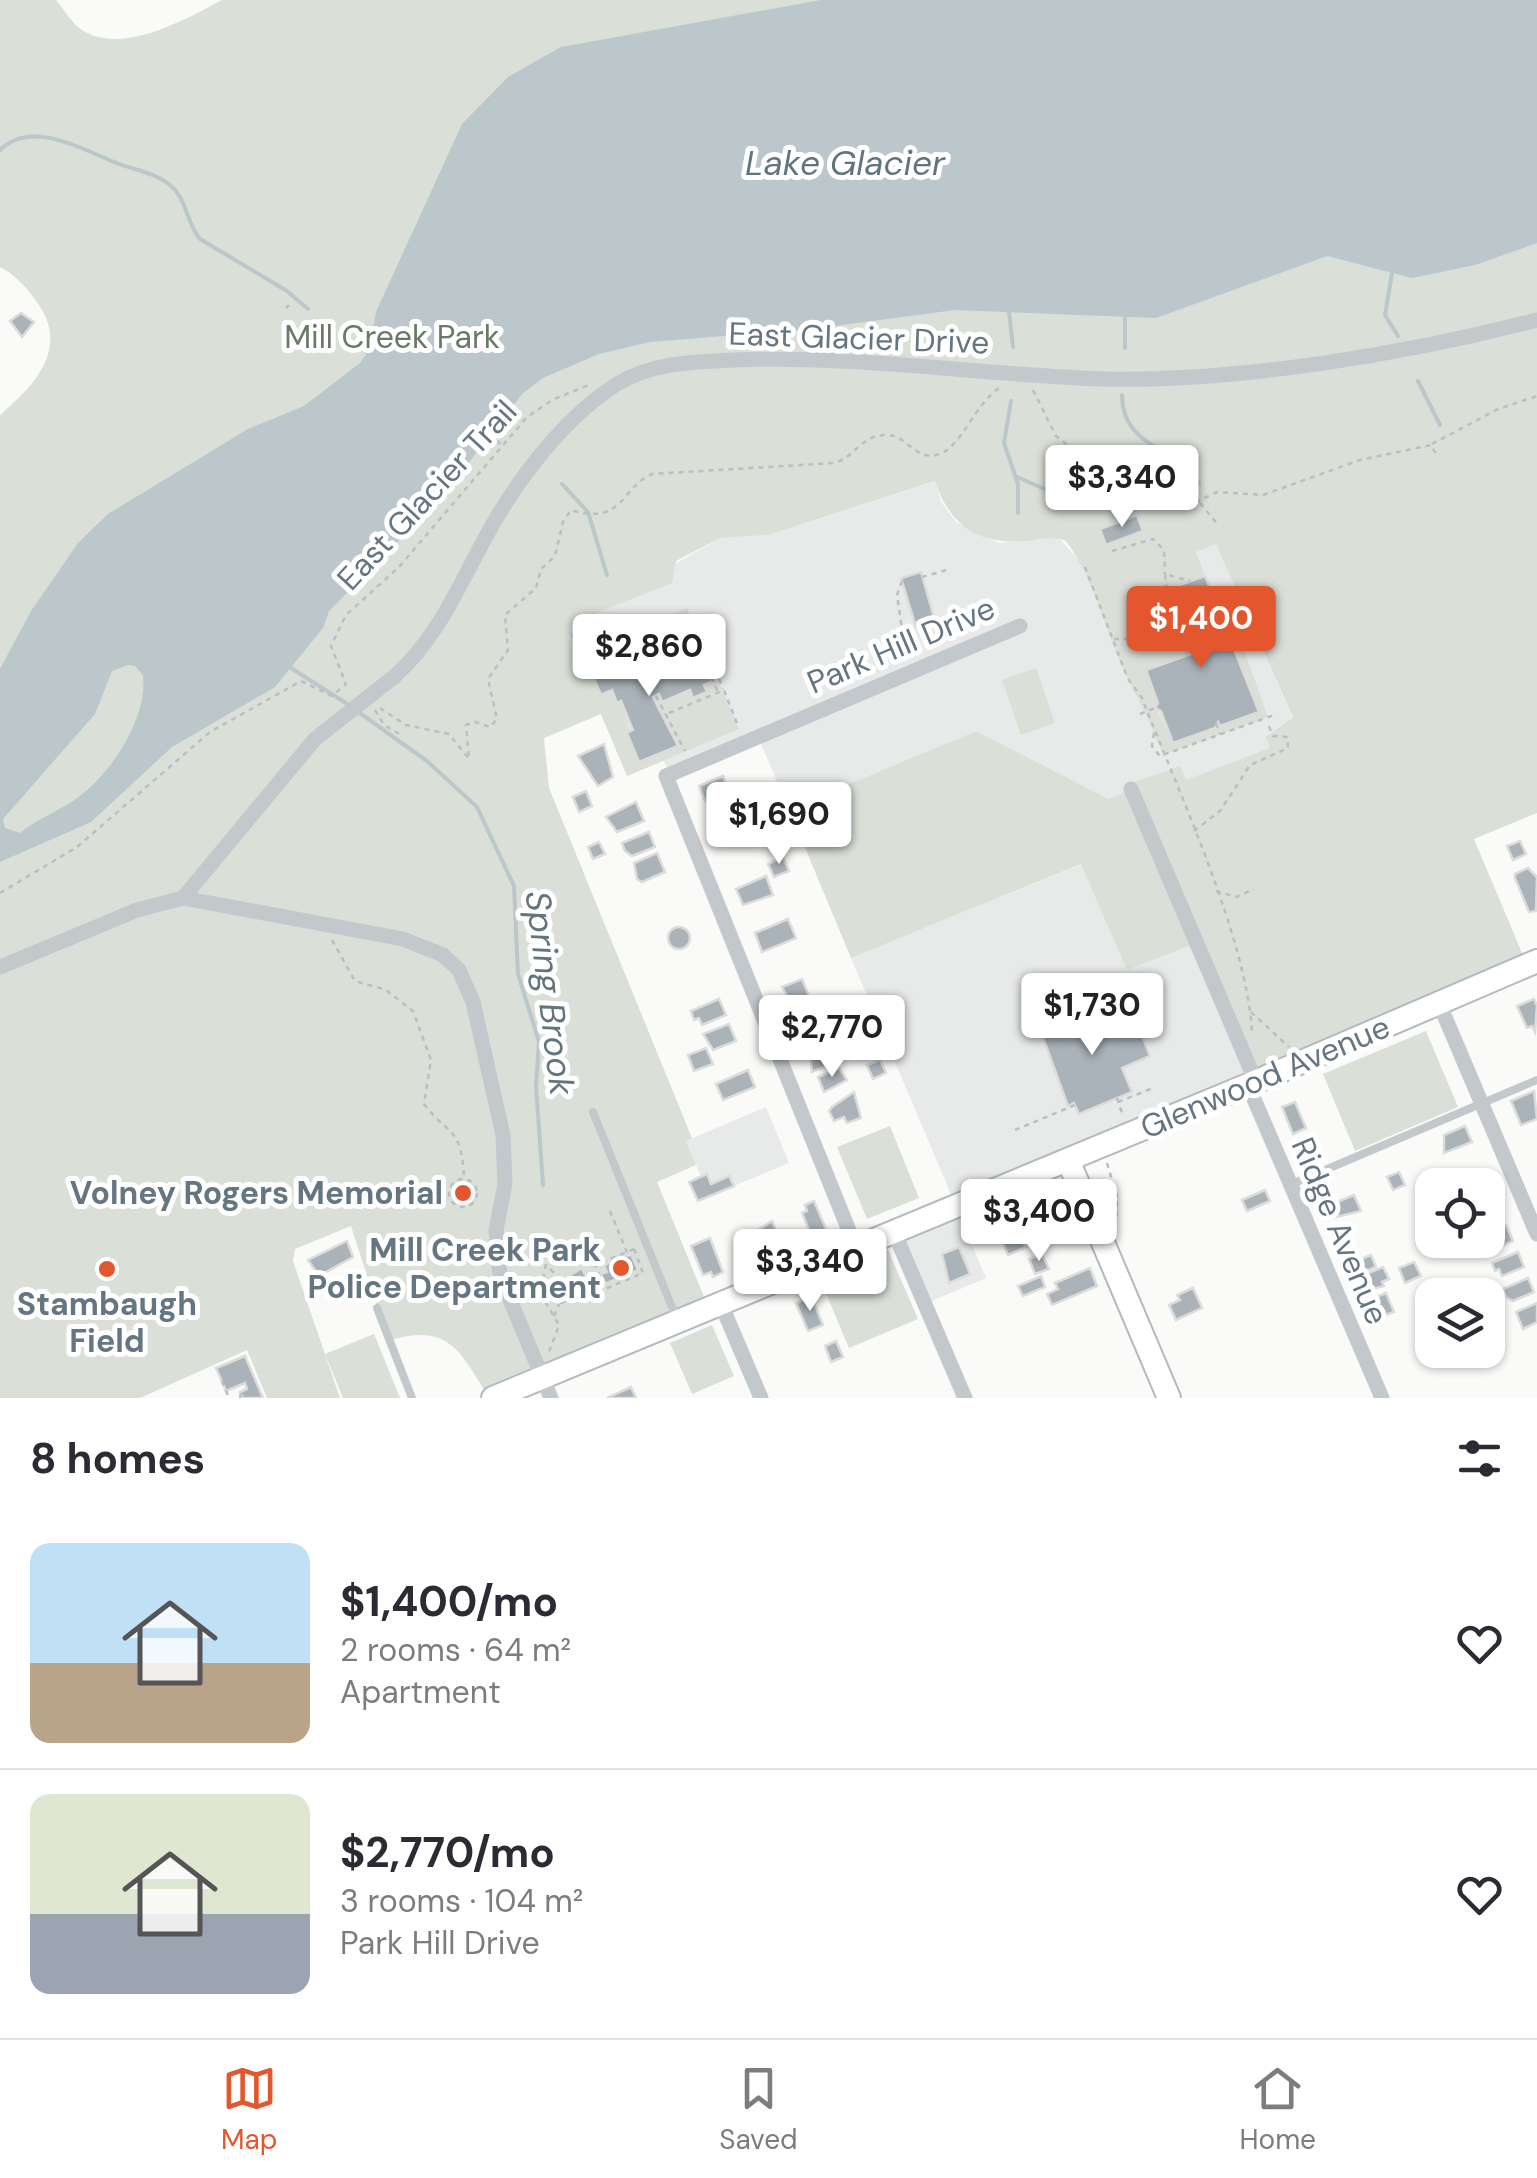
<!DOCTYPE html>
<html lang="en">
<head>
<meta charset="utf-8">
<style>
  :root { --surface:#fff; --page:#f7f7f7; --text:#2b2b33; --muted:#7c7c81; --line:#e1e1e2; --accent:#e4572e }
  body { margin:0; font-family:"DM Sans",sans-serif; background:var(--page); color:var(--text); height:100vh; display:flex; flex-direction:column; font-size:38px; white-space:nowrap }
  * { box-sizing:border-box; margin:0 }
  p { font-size:32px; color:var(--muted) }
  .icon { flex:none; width:55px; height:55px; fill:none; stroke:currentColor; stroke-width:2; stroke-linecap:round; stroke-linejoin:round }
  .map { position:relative; height:1398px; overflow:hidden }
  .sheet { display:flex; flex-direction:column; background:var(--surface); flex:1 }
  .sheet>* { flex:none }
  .tools { position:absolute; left:1415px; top:1168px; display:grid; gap:20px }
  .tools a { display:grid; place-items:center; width:90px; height:90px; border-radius:20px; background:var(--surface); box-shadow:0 2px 8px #0004; font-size:50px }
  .price { position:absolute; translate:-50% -85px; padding:0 22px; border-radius:10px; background:#fff; color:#222; font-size:32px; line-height:65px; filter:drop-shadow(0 2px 5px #0008) }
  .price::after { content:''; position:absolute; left:50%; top:60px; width:30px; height:22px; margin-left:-15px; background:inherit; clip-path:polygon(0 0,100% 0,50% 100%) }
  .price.on { background:var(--accent); color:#fff }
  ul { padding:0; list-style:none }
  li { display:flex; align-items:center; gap:30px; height:250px; padding:0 30px }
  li+li { border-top:2px solid var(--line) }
  li span { display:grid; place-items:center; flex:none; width:280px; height:200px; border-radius:20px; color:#555 }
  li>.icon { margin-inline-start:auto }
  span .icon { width:120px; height:120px; fill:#fffc; stroke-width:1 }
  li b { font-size:42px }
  h2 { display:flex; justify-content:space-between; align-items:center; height:120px; padding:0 30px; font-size:42px }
  .tab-bar { display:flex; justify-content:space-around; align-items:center; height:140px; border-top:2px solid var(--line); background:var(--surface); font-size:28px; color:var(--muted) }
  .tab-bar a { display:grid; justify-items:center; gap:5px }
  .tab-bar .on { color:var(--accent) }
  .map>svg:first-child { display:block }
  .built { fill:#e8e9e9 }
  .green { fill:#dadfd7 }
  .water { fill:#bbc7cb; fill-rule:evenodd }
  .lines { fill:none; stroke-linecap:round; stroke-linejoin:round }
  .stream { stroke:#bbc7cb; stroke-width:4 }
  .building { fill:#aab3b9; stroke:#dcdcda; stroke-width:2.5 }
  .secondary-casing { stroke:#b3babf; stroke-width:26 }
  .path { stroke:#bbbfc2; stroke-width:2.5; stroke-dasharray:5 5; stroke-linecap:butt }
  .lane { stroke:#c3c8cc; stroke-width:8 }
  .street { stroke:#c3c8cc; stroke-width:15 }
  .secondary { stroke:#fff; stroke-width:22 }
  .street-bridge { stroke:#c3c8cc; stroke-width:15 }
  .poi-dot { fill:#e4572e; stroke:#fff; stroke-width:4 }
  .labels { text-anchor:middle; stroke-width:10; stroke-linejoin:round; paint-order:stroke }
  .park-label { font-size:32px; fill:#687a64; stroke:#fff }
  .street-label { font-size:32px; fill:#657683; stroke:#fff }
  .poi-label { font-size:32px; font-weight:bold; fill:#657683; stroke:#fff; text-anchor:end }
  .water-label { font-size:35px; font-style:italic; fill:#60757c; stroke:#fff }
</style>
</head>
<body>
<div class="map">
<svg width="1537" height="1398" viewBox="0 0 1537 1398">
  <rect width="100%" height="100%" fill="#fafaf8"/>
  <g class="built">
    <path d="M936 481 941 502 956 522 998 543 1059 538 1085 567 1198 558 1196 552 1217 543 1299 734 1282 763 1109 799 976 731 789 809 757 735 669 772 663 760 627 776 568 636 576 621 720 538 768 535Z"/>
    <path d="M1082 864 1127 970 1197 942 1256 1082 956 1208 986 1278 925 1304 894 1232 956 1206 851 958Z"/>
    <path d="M766 1107 789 1163 734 1186 729 1176 711 1184 707 1175 701 1177 686 1141Z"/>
  </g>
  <g class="green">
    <path d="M0 0H56C64 9 72 24 82 30 122 56 186 19 222 0H1537V813L1474 839 1527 965 1256 1082 1196 943 1127 970 1081 864 851 958 789 809 976 731 1109 799 1131 789 1129 784 1180 766 1186 780 1270 748 1266 737 1293 718 1216 544 1196 552 1205 576 1171 588 1194 653 1147 670 1158 703 1154 705 1173 743 1214 728 1218 722 1220 726 1258 712 1237 652 1244 650 1268 717 1163 755C1153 727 1140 703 1127 677 1104 631 1097 583 1066 541 1054 536 1039 540 1026 541 978 545 950 526 935 481L768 535 720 538 676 561 672 583 576 621 568 636 581 665 587 663 601 695 612 690 617 702 621 701 639 761 677 745 653 697 659 694 663 702 690 690 694 698 706 693 704 685 712 681 701 655 644 679 640 672 625 678 619 664 680 640 670 615 687 608 739 729 627 776 601 714 544 738 549 788 692 1138 686 1141 696 1165 657 1182 709 1309 489 1398C460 1351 449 1322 388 1341L351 1226 295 1249 293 1261 340 1398H267L247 1350 140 1398H0V415C34 386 69 349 39 305 28 289 17 276 0 267Z"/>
    <path d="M1036 668 1055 723 1021 735 1002 680Z"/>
    <path d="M1426 1031 1458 1107 1355 1151 1323 1074Z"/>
    <path d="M890 1126 919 1198 867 1219 837 1147Z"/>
    <path d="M888 1250 918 1319 849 1348 820 1279Z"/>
    <path d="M712 1325 734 1376 692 1394 670 1343Z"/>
    <path d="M374 1334 400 1398H343L325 1354Z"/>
  </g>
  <path class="water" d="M821 0H1537V243L1475 265 1412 278 1327 256 1156 318 955 310 812 329 650 342 599 354 543 378 523 393 441 498 329 611 323 628 275 687 172 747 91 822 0 862V669L31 611 78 543 108 514 248 429 304 406 360 363 370 349 376 312 462 124 508 77 561 47ZM128 665 135 666 143 675C148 720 109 777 73 801 56 812 36 820 20 833L5 828 3 819 95 714 112 671Z"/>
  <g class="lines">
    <g class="stream">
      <path d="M0 150C33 118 85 151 119 164 135 170 156 173 170 185 187 199 186 222 200 239L287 291 308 309"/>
      <path d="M1392 273 1385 315 1398 336"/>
      <path d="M1009 312 1013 347"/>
      <path d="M362 348 368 353"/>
      <path d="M1125 348V315"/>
      <path d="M1418 381 1440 425"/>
      <path d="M1122 395C1122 447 1175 447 1199 483"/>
      <path d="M1011 401 1004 443 1018 484V513"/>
      <path d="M490 436 499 443"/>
      <path d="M1017 477 1077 503"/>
      <path d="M562 484 588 512 607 575"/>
      <path d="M291 668 349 705"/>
      <path d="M357 711 427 761 477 807 514 886 518 974 539 1042 536 1086 543 1185"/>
    </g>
  </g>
  <g class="building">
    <path d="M21 313 34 322 22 337 10 321Z"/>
    <path d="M1137 515 1143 531 1106 545 1100 529Z"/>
    <path d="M921 572 935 621 916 627 901 578Z"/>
    <path d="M1205 576 1259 712 1220 726 1218 722 1215 728 1173 743 1161 711 1155 708 1158 703 1146 670 1194 653 1171 588Z"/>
    <path d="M587 627 596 650 579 657 570 634Z"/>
    <path d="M614 652 625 678 640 672 644 679 701 655 712 681 704 685 707 692 693 698 690 690 662 702 659 694 653 697 678 746 639 762 627 733 633 730 621 701 617 703 612 690 601 695 587 663Z"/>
    <path d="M604 744 613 777 598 786 578 756Z"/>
    <path d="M723 776 729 791 705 801 699 786Z"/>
    <path d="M586 791 592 806 579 812 573 797Z"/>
    <path d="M636 802 644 821 617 832 606 817Z"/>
    <path d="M733 805 744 828 721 832 712 813Z"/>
    <path d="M649 832 655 847 632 856 625 851 622 843Z"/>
    <path d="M1520 841 1526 854 1513 860 1507 846Z"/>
    <path d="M599 842 605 854 593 859 588 847Z"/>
    <path d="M657 853 665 872 642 882 637 879 634 863Z"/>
    <path d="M783 857 789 871 774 877 768 864Z"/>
    <path d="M1528 868 1537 877 1536 911 1529 912 1515 878V874Z"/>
    <path d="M766 876 773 895 743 905 736 889Z"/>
    <path d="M788 919 796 938 762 952 755 933Z"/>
    <circle cx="679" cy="938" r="11"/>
    <path d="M802 979 815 1010 799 1017 782 987Z"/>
    <path d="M719 999 726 1015 702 1025 699 1018 694 1020 691 1011Z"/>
    <path d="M1534 999 1537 1006 1535 1032 1532 1026 1527 1028 1517 1006Z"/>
    <path d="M1073 1006 1086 1037 1134 1016 1150 1056 1122 1068 1132 1092 1079 1114 1074 1103 1068 1106 1037 1021Z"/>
    <path d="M862 1011 869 1027 853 1033 847 1017Z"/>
    <path d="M814 1020 825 1039 802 1048 794 1029Z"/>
    <path d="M729 1024 736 1041 713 1050 703 1034Z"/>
    <path d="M827 1046 838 1061 812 1072 810 1053Z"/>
    <path d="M706 1048 713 1064 694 1071 688 1055Z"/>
    <path d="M880 1060 886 1073 873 1079 867 1065Z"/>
    <path d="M839 1068 847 1080 824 1092 818 1077Z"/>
    <path d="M748 1070 755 1087 723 1100 716 1084Z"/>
    <path d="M1534 1091 1537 1119 1521 1125 1511 1101Z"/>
    <path d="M854 1092 861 1118 847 1123 844 1117 834 1121 829 1111 832 1107Z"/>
    <path d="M1295 1102 1306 1128 1293 1134 1282 1107Z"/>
    <path d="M1465 1126 1472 1142 1444 1153V1135Z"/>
    <path d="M1399 1172 1405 1185 1393 1190 1387 1177Z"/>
    <path d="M707 1174 711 1184 729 1176 734 1186 698 1201 689 1182Z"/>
    <path d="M1265 1190 1270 1201 1247 1211 1242 1200Z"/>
    <path d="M1354 1195 1361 1211 1328 1219 1323 1208Z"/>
    <path d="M814 1201 826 1229 811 1235 802 1213 807 1211 805 1205Z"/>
    <path d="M1496 1201 1504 1217 1488 1224V1205Z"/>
    <path d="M1005 1217 1026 1247 1008 1255 994 1222Z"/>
    <path d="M772 1221 783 1247 769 1253 758 1230Z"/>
    <path d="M1506 1225 1513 1241 1492 1251 1489 1243 1483 1245 1481 1240Z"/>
    <path d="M710 1238 723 1272 713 1277 711 1272 703 1275 691 1246Z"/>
    <path d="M1452 1240H1470L1473 1248 1459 1254Z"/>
    <path d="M347 1241 353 1257 319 1276 308 1260Z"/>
    <path d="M959 1247 970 1274 949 1283 942 1254Z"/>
    <path d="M1518 1252 1524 1267 1502 1276 1499 1269 1495 1271 1492 1263Z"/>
    <path d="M631 1254 638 1270 605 1284 601 1274 607 1272 604 1265Z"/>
    <path d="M1042 1254 1049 1269 1035 1274 1029 1259Z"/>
    <path d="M1371 1255 1376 1267 1351 1277 1346 1265Z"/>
    <path d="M1414 1262 1421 1276 1405 1283 1399 1268Z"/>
    <path d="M1383 1267 1389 1279 1382 1282 1384 1286 1358 1293 1352 1280Z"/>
    <path d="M582 1268 592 1292 560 1306 552 1286Z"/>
    <path d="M1090 1268 1097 1286 1052 1305 1047 1294 1058 1289 1055 1283Z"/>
    <path d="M1041 1276 1045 1287 1023 1296 1018 1286Z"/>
    <path d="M1528 1278 1534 1292 1513 1301 1506 1297 1503 1289Z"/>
    <path d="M1193 1288 1202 1308 1176 1320 1169 1305 1180 1300 1177 1295Z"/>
    <path d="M1386 1293 1394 1312 1371 1320 1367 1301Z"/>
    <path d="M811 1296 823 1325 808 1331 796 1303Z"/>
    <path d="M1537 1303V1322L1523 1329 1516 1312Z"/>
    <path d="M836 1341 843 1357 831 1362 825 1346Z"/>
    <path d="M245 1356 263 1398H243L240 1392 247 1389 245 1383 226 1391 216 1368Z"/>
    <path d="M631 1387 636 1398H607Z"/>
  </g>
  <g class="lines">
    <g class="secondary-casing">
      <g id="secondary">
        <path d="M1068 1160 1169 1398"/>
        <path d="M493 1398 1248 1085 1537 961"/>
      </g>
    </g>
    <g class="path">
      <path d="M286 308 289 305"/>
      <path d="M1033 390 1056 436 1110 478 1166 492 1192 504 1217 492 1263 495 1360 460 1431 445 1437 456"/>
      <path d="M1432 444 1498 409 1537 396"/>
      <path d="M1200 503 1219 526"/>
      <path d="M1112 551 1153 539 1164 550 1165 574"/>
      <path d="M1085 567 1128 679 1142 698C1177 789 1248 940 1252 1034"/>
      <path d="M922 577 947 570"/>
      <path d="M902 581 897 595 906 657"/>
      <path d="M1178 617 1167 592 1165 574 1190 581"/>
      <path d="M1114 639C1137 639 1162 640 1176 617"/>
      <path d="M679 641 689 658 708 651 723 689"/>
      <path d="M707 668 718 692"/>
      <path d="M656 696 685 751"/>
      <path d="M380 708 406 725 449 734 469 759 466 725 475 722 490 727 497 719 488 679 508 650 505 615 536 588 541 569 555 556 563 522 571 510C624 526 620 488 652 474L834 463C855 458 861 434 887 435 909 435 916 466 944 452 962 442 977 403 999 388"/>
      <path d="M375 710 384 725 403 736"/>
      <path d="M669 713 724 690 738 726"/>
      <path d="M1140 714 1155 708"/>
      <path d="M1216 723 1220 734"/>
      <path d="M1154 733 1152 746 1160 756 1274 715"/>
      <path d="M1194 831 1220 811 1250 765 1288 748 1287 737 1273 736 1268 724"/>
      <path d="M1216 891 1236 897 1254 889"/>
      <path d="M0 893 77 847 210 732 301 681 332 696 346 684 331 646 346 615 399 567 527 417 554 399 589 385"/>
      <path d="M332 940 355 981 386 990 413 1011 431 1060 424 1104C449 1137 462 1126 464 1179"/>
      <path d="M1251 1012 1289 1047"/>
      <path d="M1117 1098 1123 1116"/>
      <path d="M1118 1102 1153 1088"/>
      <path d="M1015 1130 1075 1105"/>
      <path d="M1107 1163 1117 1197 1116 1223"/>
      <circle cx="463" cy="1193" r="14"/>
      <path d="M610 1211 628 1255"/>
      <path d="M634 1249 643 1273 605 1289 595 1265Z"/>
      <path d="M546 1264 540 1293 559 1325 549 1352"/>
      <path d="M550 1269 563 1282"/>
      <path d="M543 1276 552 1286"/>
      <path d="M591 1291 604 1286"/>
      <path d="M554 1316 559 1304"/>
      <path d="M222 1381 229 1398"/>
      <path d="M240 1398 241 1393"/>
    </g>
    <g class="lane">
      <path d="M593 1112 676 1317"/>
      <path d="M1292 1184 1537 1080"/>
      <path d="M377 1308 412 1398"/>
    </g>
    <g class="street">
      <path d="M395 676C439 637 461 581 489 531 519 477 565 417 617 384 653 362 694 362 734 360 859 355 980 375 1104 379 1238 382 1406 354 1537 320"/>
      <path d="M1131 789 1256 1082"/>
      <path d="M183 898 315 739"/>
      <path d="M0 967 137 910 183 898 403 939 443 955 459 970 473 1002 503 1135 505 1184 496 1230 500 1276 551 1398"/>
      <path d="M1439 1003 1537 1234"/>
      <path d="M1248 1085 1382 1398"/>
      <path d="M894 1232 965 1398"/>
      <path d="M856 1248 666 776 1020 626"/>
      <path d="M721 1304 761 1398"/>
    </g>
    <use href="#secondary" class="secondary"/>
    <path class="street-bridge" d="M315 739 395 676"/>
  </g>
  <g class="poi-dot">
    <circle cx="463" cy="1193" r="10"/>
    <circle cx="621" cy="1268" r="10"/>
    <circle cx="107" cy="1269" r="10"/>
  </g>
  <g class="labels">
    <g class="park-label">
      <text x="392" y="348">Mill Creek Park</text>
    </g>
    <g class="street-label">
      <text transform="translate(859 338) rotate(2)" y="11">East Glacier Drive</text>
      <text transform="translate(427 495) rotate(-47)" y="11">East Glacier Trail</text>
      <text transform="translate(901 645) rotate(-23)" y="11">Park Hill Drive</text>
      <text transform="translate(1265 1077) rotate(-23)" y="11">Glenwood Avenue</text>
      <text transform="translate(1340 1231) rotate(67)" y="11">Ridge Avenue</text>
    </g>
    <g class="poi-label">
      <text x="443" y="1204">Volney Rogers Memorial</text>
      <text x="601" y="1261">Mill Creek Park<tspan x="601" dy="37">Police Department</tspan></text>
      <text x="107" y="1315" text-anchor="middle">Stambaugh<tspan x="107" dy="37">Field</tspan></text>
    </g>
    <g class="water-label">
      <text x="845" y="175">Lake Glacier</text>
      <text transform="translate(550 993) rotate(83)" y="12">Spring Brook</text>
    </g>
  </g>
</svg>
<div class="tools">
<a><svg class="icon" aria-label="locate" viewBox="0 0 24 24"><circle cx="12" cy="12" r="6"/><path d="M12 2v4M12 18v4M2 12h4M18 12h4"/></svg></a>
<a><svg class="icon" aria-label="layers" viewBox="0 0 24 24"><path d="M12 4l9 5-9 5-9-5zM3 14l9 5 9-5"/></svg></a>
</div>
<b class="price" style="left:1122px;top:530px">$3,340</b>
<b class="price on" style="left:1201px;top:671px">$1,400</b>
<b class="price" style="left:649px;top:699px">$2,860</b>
<b class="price" style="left:779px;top:867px">$1,690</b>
<b class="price" style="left:1092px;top:1058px">$1,730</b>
<b class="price" style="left:832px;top:1080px">$2,770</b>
<b class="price" style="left:1039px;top:1264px">$3,400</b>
<b class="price" style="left:810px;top:1314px">$3,340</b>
</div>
<section class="sheet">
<h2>8 homes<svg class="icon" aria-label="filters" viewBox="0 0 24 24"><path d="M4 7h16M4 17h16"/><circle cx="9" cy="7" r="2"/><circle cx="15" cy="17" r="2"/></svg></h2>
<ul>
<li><span style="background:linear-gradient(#bfe0f5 60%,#b9a48a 0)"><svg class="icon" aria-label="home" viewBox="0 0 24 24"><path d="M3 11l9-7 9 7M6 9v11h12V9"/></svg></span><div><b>$1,400/mo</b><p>2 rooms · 64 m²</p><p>Apartment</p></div><svg class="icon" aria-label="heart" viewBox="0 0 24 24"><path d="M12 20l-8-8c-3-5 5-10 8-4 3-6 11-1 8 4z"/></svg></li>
<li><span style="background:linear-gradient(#dfe7d0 60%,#9aa5b1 0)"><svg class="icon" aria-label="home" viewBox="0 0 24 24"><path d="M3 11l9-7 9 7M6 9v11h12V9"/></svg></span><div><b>$2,770/mo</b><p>3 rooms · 104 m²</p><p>Park Hill Drive</p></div><svg class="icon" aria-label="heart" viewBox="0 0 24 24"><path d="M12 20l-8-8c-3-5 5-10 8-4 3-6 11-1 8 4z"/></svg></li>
</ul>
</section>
<nav class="tab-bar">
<a class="on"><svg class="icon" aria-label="map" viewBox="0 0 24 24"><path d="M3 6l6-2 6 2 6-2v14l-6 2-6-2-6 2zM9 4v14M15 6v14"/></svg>Map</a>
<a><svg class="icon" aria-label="saved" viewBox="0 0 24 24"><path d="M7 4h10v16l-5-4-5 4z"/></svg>Saved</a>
<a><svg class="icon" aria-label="home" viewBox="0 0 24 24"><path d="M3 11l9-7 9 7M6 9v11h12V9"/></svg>Home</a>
</nav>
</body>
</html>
